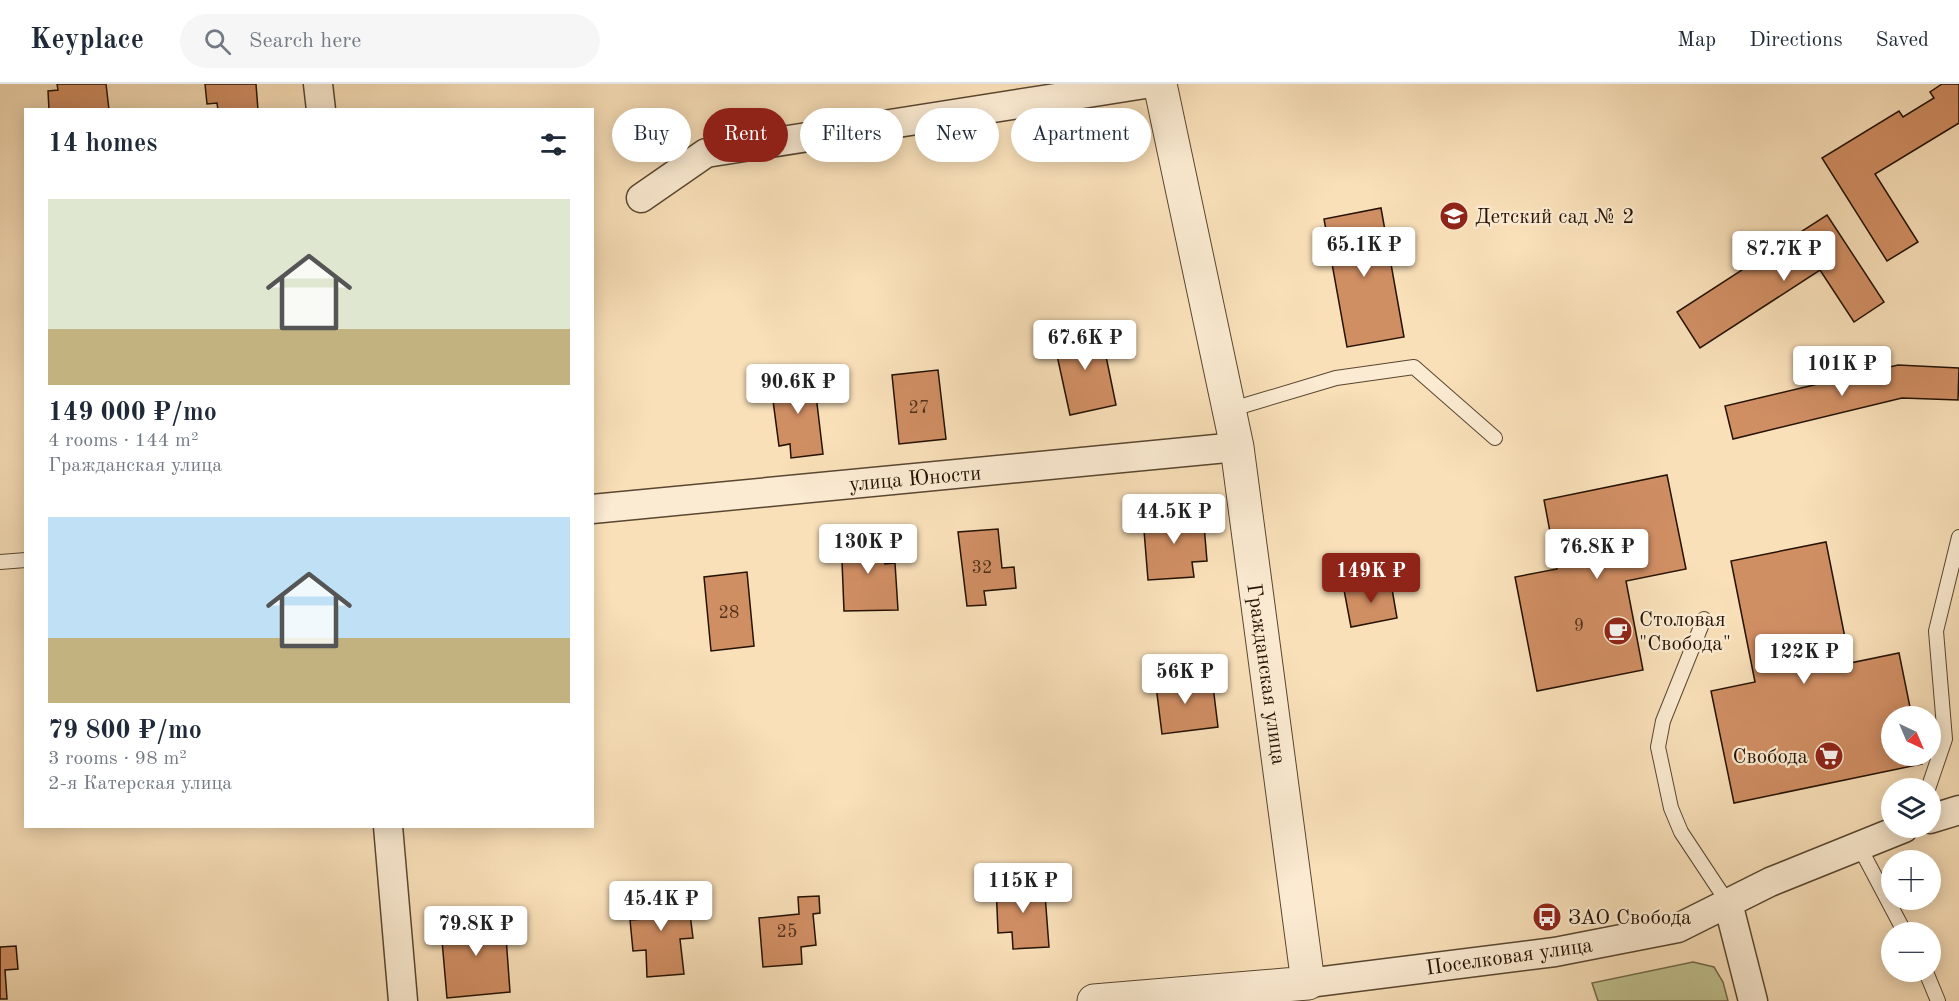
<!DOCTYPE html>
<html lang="en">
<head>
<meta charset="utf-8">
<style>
  :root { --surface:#fff; --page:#f6f6f7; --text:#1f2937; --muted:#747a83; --line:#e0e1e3; --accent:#8f2418 }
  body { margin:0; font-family:"Old Standard TT",serif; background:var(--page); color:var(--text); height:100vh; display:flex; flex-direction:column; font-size:22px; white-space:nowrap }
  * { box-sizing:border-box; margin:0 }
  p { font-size:20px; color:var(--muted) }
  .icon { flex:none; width:33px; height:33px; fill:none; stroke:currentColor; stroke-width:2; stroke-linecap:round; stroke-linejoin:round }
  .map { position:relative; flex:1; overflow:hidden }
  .panel { position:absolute; left:24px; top:24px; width:570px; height:720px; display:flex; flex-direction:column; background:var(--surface); border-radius:0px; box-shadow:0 3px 15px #0003 }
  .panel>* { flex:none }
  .top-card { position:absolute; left:612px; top:24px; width:570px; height:54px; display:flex; gap:12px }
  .needle { width:39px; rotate:136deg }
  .fabs { position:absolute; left:1881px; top:622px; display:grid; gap:12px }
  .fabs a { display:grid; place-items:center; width:60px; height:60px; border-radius:50%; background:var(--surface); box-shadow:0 3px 15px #0003; font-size:30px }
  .price { position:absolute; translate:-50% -51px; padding:0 14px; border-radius:6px; background:#fff; color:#222; font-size:20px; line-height:39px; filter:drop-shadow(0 2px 3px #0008) }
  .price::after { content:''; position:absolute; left:50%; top:36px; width:18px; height:14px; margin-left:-9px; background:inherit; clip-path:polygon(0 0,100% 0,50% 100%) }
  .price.selected { background:var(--accent); color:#fff }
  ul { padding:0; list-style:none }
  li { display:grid; align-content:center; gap:12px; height:318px; padding:0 24px }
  li span { display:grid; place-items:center; height:186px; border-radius:0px; color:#555 }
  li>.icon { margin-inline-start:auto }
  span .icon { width:108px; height:108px; fill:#fffc; stroke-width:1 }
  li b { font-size:26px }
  h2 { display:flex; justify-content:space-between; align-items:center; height:72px; padding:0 24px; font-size:26px }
  .pill { padding:0 21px; border-radius:27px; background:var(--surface); box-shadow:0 3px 15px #0003; font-size:21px; line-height:54px }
  .pill.selected { background:var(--accent); color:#fff }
  header { display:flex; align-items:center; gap:36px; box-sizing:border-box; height:84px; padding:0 30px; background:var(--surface); border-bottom:2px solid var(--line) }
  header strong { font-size:28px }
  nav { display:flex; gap:33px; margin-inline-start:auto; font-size:21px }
  .search { width:420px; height:54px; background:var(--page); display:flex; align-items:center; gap:15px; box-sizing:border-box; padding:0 21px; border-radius:33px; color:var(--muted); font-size:22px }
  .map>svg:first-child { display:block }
  .green { fill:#bfc28f; stroke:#726a49; stroke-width:1.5 }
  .building { fill:#d08e63; stroke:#241203; stroke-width:1.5 }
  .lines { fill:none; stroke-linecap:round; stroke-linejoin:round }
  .service-casing { stroke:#594630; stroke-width:16 }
  .minor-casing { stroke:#594630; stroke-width:31 }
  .tertiary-casing { stroke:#594630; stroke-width:35 }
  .service { stroke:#fbebd2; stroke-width:14 }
  .minor { stroke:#fbebd2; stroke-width:28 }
  .tertiary { stroke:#fbebd2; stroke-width:33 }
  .labels { text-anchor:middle; stroke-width:4.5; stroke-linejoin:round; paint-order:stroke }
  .number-label { font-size:18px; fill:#4f311b }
  .poi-label { font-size:21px; fill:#241203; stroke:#fbebd2; text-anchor:start }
  .street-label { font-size:21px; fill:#241203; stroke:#fbebd2 }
</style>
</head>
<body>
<header>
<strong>Keyplace</strong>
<div class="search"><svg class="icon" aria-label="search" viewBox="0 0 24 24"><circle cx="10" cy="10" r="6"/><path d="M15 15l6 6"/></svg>Search here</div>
<nav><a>Map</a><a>Directions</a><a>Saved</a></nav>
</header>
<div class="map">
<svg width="1959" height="917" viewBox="0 0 1959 917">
  <rect width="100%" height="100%" fill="#f9e0b9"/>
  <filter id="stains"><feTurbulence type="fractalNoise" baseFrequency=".00333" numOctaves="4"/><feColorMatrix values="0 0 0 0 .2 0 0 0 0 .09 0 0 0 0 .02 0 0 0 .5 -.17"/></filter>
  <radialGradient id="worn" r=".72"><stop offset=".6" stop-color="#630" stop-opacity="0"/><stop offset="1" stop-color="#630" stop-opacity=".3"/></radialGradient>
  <path class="green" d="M1693 878 1714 883 1723 898 1728 917H1598L1592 899Z"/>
  <g class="building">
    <path d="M57 0H106L109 26H49L48 7 58 6Z"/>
    <path d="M205 0H256L258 26H218L217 19 207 20Z"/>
    <path d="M1942 0H1959V39L1875 90 1918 158 1887 177 1822 74 1899 27 1903 33 1934 14 1930 8Z"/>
    <path d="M1381 124 1404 253 1347 263 1324 135Z"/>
    <path d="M1827 131 1884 218 1854 238 1820 186 1700 264 1677 228Z"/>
    <path d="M1100 243 1116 321 1070 331 1053 253Z"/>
    <path d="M1898 281 1959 284 1958 316 1902 314 1733 355 1725 322Z"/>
    <path d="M813 286 823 370 791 374 790 360 779 362 772 309 784 308 781 290Z"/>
    <path d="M938 286 946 355 899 360 892 291Z"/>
    <path d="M1667 391 1686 485 1626 497 1643 586 1537 607 1515 493 1557 485 1544 416Z"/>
    <path d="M1203 429 1207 477 1192 478 1194 493 1148 496 1143 434Z"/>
    <path d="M998 445 1002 484 1014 483 1016 504 984 507 986 521 967 522 958 448Z"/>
    <path d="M884 451 885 480 895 479 898 526 844 527 841 452Z"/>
    <path d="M1826 458 1850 579 1899 569 1912 633H1892V672H1920L1922 680 1734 719 1711 607 1755 598 1731 477Z"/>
    <path d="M747 488 754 562 711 567 704 493Z"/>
    <path d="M1391 499 1397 534 1351 543 1344 506Z"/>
    <path d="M1191 589 1193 605 1213 602 1218 643 1162 650 1155 594Z"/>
    <path d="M1044 797 1049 863 1013 865 1012 848 998 849 996 800Z"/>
    <path d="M676 803 678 832 690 830 693 854 680 855 684 890 647 893 646 866 633 867 630 836 643 835 640 806Z"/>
    <path d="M819 812 820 829 813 830 816 861 801 863 802 880 763 883 759 834 799 830 798 813Z"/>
    <path d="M497 828V840L505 839 510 908 447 914 441 845 468 842 467 830Z"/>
    <path d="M16 862 18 885 5 886 7 915H0V863Z"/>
  </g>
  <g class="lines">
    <g class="service-casing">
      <g id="service">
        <path d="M1229 326 1336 294 1414 283 1495 354"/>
        <path d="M0 478 26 476"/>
        <path d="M1704 535 1663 637 1658 663 1671 724 1681 748 1728 819"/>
        <path d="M1928 705 1945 655 1936 547 1959 453"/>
        <path d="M1859 762 1905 849"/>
        <path d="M1926 888 1938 917"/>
      </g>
    </g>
    <g class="minor-casing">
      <g id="minor">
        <path d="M318 0 321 26"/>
        <path d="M641 114 706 69 1145 0"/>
        <path d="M592 425 1237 363"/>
        <path d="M1930 735 1959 726"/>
        <path d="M388 742 403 917"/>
        <path d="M1728 819 1753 917"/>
        <path d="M1308 899 1555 868 1678 844 1770 798 1904 744"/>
      </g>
    </g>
    <g class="tertiary-casing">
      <path id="tertiary" d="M1094 917 1308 899 1237 363 1160 0"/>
    </g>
    <use href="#service" class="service"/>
    <use href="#minor" class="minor"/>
    <use href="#tertiary" class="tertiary"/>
  </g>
  <defs>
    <g id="school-disc" transform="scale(1.5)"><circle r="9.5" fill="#8f2418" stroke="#fbebd2"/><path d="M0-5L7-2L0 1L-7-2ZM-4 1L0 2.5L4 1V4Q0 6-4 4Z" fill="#fff"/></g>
    <g id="cafe-disc" transform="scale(1.5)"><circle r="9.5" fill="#8f2418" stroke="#fbebd2"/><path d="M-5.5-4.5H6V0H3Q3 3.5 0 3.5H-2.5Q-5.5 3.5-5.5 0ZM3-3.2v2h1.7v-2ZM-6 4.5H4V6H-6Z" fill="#fff"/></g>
    <g id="supermarket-disc" transform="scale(1.5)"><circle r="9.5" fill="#8f2418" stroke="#fbebd2"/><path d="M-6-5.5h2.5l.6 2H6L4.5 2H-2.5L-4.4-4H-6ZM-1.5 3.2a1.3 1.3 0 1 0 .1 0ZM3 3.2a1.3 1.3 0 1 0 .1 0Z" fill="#fff"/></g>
    <g id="bus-disc" transform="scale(1.5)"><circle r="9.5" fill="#8f2418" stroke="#fbebd2"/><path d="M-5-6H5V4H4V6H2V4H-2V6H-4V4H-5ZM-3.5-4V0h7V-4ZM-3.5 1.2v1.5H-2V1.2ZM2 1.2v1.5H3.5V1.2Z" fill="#fff"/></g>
  </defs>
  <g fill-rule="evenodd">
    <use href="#school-disc" x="1454" y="132"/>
    <use href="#cafe-disc" x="1618" y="547"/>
    <use href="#supermarket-disc" x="1829" y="672"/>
    <use href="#bus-disc" x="1547" y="833"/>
  </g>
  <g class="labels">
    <g class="number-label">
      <text x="919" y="329">27</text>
      <text x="982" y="489">32</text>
      <text x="729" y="534">28</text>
      <text x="1579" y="547">9</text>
      <text x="787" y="853">25</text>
    </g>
    <g class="poi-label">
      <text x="1475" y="139">Детский сад № 2</text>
      <text x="1639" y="542">Столовая<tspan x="1639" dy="24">"Свобода"</tspan></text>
      <text x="1808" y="679" text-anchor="end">Свобода</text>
      <text x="1568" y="840">ЗАО Свобода</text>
    </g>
    <g class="street-label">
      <text transform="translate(915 394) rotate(-5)" y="7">улица Юности</text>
      <text transform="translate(1267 590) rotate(82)" y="7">Гражданская улица</text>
      <text transform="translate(1509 872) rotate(-8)" y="7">Поселковая улица</text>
    </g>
  </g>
  <rect width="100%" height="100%" filter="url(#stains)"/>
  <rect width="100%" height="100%" fill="url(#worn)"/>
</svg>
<div class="fabs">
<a><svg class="needle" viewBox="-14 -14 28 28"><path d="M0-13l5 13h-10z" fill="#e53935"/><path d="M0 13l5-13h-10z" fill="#747a83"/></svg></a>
<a><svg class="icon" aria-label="layers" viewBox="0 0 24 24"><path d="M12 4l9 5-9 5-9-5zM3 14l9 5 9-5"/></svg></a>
<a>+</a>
<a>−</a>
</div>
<b class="price" style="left:1364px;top:194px">65.1K ₽</b>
<b class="price" style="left:1784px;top:198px">87.7K ₽</b>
<b class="price" style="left:1085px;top:287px">67.6K ₽</b>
<b class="price" style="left:1842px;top:313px">101K ₽</b>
<b class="price" style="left:798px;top:331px">90.6K ₽</b>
<b class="price" style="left:1174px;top:461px">44.5K ₽</b>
<b class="price" style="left:868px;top:491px">130K ₽</b>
<b class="price" style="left:1597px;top:496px">76.8K ₽</b>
<b class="price selected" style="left:1371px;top:520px">149K ₽</b>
<b class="price" style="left:1804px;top:601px">122K ₽</b>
<b class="price" style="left:1185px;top:621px">56K ₽</b>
<b class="price" style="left:1023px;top:830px">115K ₽</b>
<b class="price" style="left:661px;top:848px">45.4K ₽</b>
<b class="price" style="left:476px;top:873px">79.8K ₽</b>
<div class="top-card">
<a class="pill">Buy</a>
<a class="pill selected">Rent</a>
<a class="pill">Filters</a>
<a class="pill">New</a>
<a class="pill">Apartment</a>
</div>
<section class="panel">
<h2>14 homes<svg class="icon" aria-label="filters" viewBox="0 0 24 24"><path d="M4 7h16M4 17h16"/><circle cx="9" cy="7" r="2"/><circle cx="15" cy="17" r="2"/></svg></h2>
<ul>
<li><span style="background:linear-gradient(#dfe7d0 70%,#c2b280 0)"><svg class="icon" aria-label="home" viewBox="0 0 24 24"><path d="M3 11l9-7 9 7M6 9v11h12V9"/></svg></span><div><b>149 000 ₽/mo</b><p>4 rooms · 144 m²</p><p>Гражданская улица</p></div></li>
<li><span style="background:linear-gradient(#bfe0f5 65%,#c2b280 0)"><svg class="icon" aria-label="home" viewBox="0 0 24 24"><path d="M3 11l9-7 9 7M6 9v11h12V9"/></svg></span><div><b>79 800 ₽/mo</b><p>3 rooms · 98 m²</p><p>2-я Катерская улица</p></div></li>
</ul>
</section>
</div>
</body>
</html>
